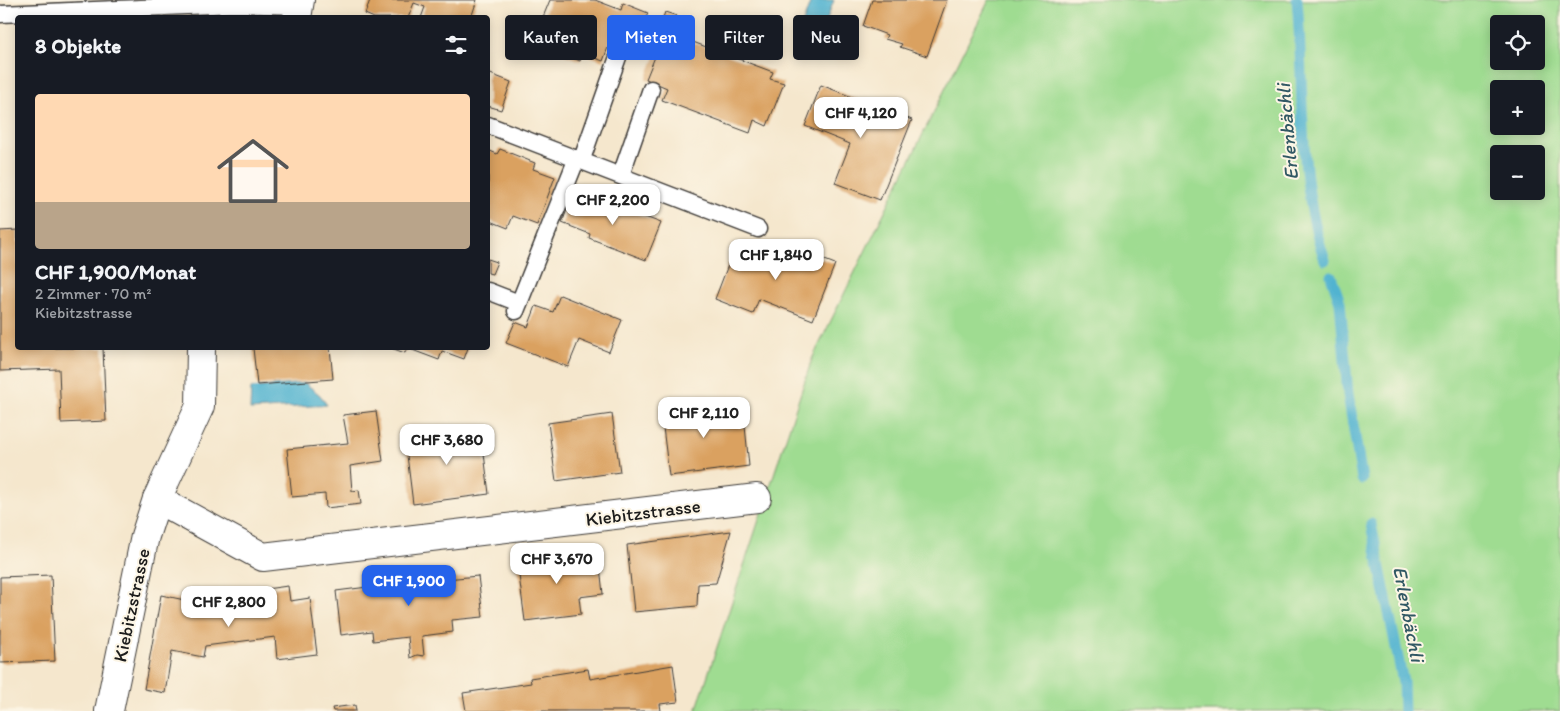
<!DOCTYPE html>
<html lang="de">
<head>
<meta charset="utf-8">
<style>
  :root { --surface:#171b24; --page:#242831; --text:#f1f3f6; --muted:#9ea1a6; --line:#363941; --accent:#2563eb }
  body { margin:0; font-family:Itim,sans-serif; background:var(--page); color:var(--text); height:100vh; display:flex; flex-direction:column; font-size:19px; white-space:nowrap }
  * { box-sizing:border-box; margin:0 }
  p { font-size:16px; color:var(--muted) }
  .icon { flex:none; width:28px; height:28px; fill:none; stroke:currentColor; stroke-width:2; stroke-linecap:round; stroke-linejoin:round }
  .map { position:relative; flex:1; overflow:hidden }
  .side { position:absolute; left:15px; top:15px; width:475px; height:335px; display:flex; flex-direction:column; background:var(--surface); border-radius:5px; box-shadow:0 2px 12px #0003 }
  .side>* { flex:none }
  .banner { position:absolute; left:505px; top:15px; width:475px; height:45px; display:flex; gap:10px }
  .buttons { position:absolute; left:1490px; top:15px; display:grid; gap:10px }
  .buttons a { display:grid; place-items:center; width:55px; height:55px; border-radius:5px; background:var(--surface); box-shadow:0 2px 12px #0003; font-size:25px }
  .price { position:absolute; translate:-50% -42px; padding:0 11px; border-radius:10px; background:#fff; color:#222; font-size:16px; line-height:32px; filter:drop-shadow(0 1px 2px #0008) }
  .price::after { content:''; position:absolute; left:50%; top:30px; width:15px; height:11px; margin-left:-8px; background:inherit; clip-path:polygon(0 0,100% 0,50% 100%) }
  .price.current { background:var(--accent); color:#fff }
  ul { padding:0; list-style:none }
  li { display:grid; align-content:center; gap:10px; height:265px; padding:0 20px }
  li+li { border-top:1px solid var(--line) }
  li span { display:grid; place-items:center; height:155px; border-radius:5px; color:#555 }
  li>.icon { margin-inline-start:auto }
  span .icon { width:90px; height:90px; fill:#fffc; stroke-width:1 }
  li b { font-size:21px }
  h2 { display:flex; justify-content:space-between; align-items:center; height:60px; padding:0 20px; font-size:21px }
  .tag { padding:0 18px; border-radius:5px; background:var(--surface); box-shadow:0 2px 12px #0003; font-size:18px; line-height:45px }
  .tag.current { background:var(--accent); color:#fff }
  .map>svg:first-child { display:block }
  .green { fill:#9fdc91; stroke:#5e7c56; fill-rule:evenodd }
  .water { fill:#51b3d0; stroke:#366876 }
  .lines { fill:none; stroke-linecap:round; stroke-linejoin:round }
  .stream { stroke:#51b3d0; stroke-width:11 }
  .building { fill:#daa160 }
  .lane-casing { stroke:#3d3a37; stroke-width:19 }
  .street-casing { stroke:#3d3a37; stroke-width:30 }
  .lane { stroke:#fff; stroke-width:16 }
  .street { stroke:#fff; stroke-width:28 }
  .labels { text-anchor:middle; stroke-width:4; stroke-linejoin:round; paint-order:stroke }
  .street-label { font-size:19px; fill:#1c1c1c; stroke:#fcf5e5 }
  .water-label { font-size:20px; font-style:italic; fill:#315864; stroke:#fcf5e5 }
</style>
</head>
<body>
<div class="map">
<svg width="1560" height="711" viewBox="0 0 1560 711">
  <rect width="100%" height="100%" fill="#fcf5e5"/>
  <filter id="ink" filterUnits="userSpaceOnUse"><feTurbulence type="fractalNoise" baseFrequency=".02" numOctaves="2"/><feDisplacementMap in="SourceGraphic" scale="10" xChannelSelector="R" yChannelSelector="G"/><feConvolveMatrix kernelMatrix="1 2 1 2 8 2 1 2 1" color-interpolation-filters="sRGB"/></filter>
  <filter id="wash" filterUnits="userSpaceOnUse"><feTurbulence type="fractalNoise" baseFrequency=".0096" numOctaves="4" result="noise"/><feDisplacementMap in="SourceGraphic" scale="20" xChannelSelector="R" yChannelSelector="G"/><feGaussianBlur stdDeviation="1.12" result="paint"/><feColorMatrix in="noise" values="0 0 0 0 0 0 0 0 0 0 0 0 0 0 0 0 0 1.4 0 .05"/><feComposite in="paint" operator="in"/></filter>
  <g filter="url(#wash)">
    <rect width="100%" height="100%" fill="#f5e7cd"/>
    <path class="green" d="M989 0H1560V711H696L812 359ZM1499 24H1536V61H1499ZM1499 89H1536V126H1499ZM1499 154H1536V191H1499Z"/>
    <g class="water">
      <path d="M811 0H834L821 35 801 28Z"/>
      <path d="M305 383 320 395 327 405 250 410 251 388Z"/>
    </g>
    <g class="lines">
      <g class="stream">
        <path d="M1297 0C1305 86 1296 178 1325 260"/>
        <path d="M1331 276 1340 302 1348 394 1362 479"/>
        <path d="M1371 524 1403 682 1404 711"/>
      </g>
    </g>
    <g id="blocks">
      <g class="building">
        <path d="M370 0H477L471 18H421L425 7 414 3 408 18H374L365 14Z"/>
        <path d="M550 0H595L621 10 623 3 648 13 633 51 610 42 603 61 583 53 580 61 551 49 554 41 536 34Z"/>
        <path d="M872 0H947L927 56 900 47 902 44 885 39 887 35 863 26Z"/>
        <path d="M665 12 677 16 673 30 660 26Z"/>
        <path d="M663 37 683 44 685 39 773 72 770 79 784 83 767 126 754 120 750 133 662 100 667 88 646 79Z"/>
        <path d="M488 73 511 82 501 110 488 106Z"/>
        <path d="M821 85 912 120 880 200 835 183 850 144 805 126Z"/>
        <path d="M500 149 535 163 533 169 555 177 537 225 513 216 508 228 488 220V150L497 154Z"/>
        <path d="M573 194 602 205 603 201 661 223 646 260 589 238 590 234 562 223Z"/>
        <path d="M18 230V348H103L106 421 61 423 59 369 0 371V231Z"/>
        <path d="M767 245 794 256 797 249 835 264 813 320 759 299 753 314 715 299 735 247 762 258Z"/>
        <path d="M488 259 497 262 492 274 488 273Z"/>
        <path d="M560 295 622 320 609 352 579 340 568 367 506 343 515 322 528 327 536 306 553 312Z"/>
        <path d="M253 348H330L333 379 257 385Z"/>
        <path d="M391 348H468L464 359 442 351 439 360 407 348 405 353Z"/>
        <path d="M735 402 738 427 745 426 749 466 669 476 661 411Z"/>
        <path d="M376 411 383 461 350 466 352 491 359 490 361 504 326 508 325 494 292 497 287 449 348 443 343 415Z"/>
        <path d="M612 414 620 472 556 481 548 423Z"/>
        <path d="M481 429 489 494 413 504 405 439Z"/>
        <path d="M731 531 716 583 698 584 697 606 634 612 627 545Z"/>
        <path d="M573 554 574 561 599 558 603 594 579 597 581 614 525 621 517 560Z"/>
        <path d="M445 571 446 579 478 576 483 617 452 620 453 632 422 636 424 656 417 655 410 658 408 637 373 641 372 631 341 635 336 591 368 587 367 580Z"/>
        <path d="M51 575 55 661 0 663V577Z"/>
        <path d="M288 586 290 601 310 598 317 654 277 659 275 637 205 646 203 657 172 651 165 693 144 689 161 595 213 606 212 610 238 607 236 593Z"/>
        <path d="M673 665 678 702 660 704 661 711H466L463 693 531 683 530 678 588 669 590 679Z"/>
        <path d="M355 705 356 711H333L332 708Z"/>
      </g>
    </g>
  </g>
  <g filter="url(#ink)">
    <use href="#blocks" fill-opacity="0" stroke="#3d3a37" stroke-width="1"/>
    <g class="lines">
      <g class="lane-casing">
        <g id="lane">
          <path d="M0 14 235 4 298 6"/>
          <path d="M488 125 758 229"/>
          <path d="M582 159 618 57"/>
          <path d="M621 175 651 89"/>
          <path d="M488 291 519 303"/>
          <path d="M516 311 577 158"/>
        </g>
      </g>
      <g class="street-casing">
        <g id="street">
          <path d="M297 18 300 0"/>
          <path d="M157 499 263 557 757 498"/>
          <path d="M109 711 145 536 157 499 200 406 201 348"/>
        </g>
      </g>
      <use href="#lane" class="lane"/>
      <use href="#street" class="street"/>
    </g>
  </g>
  <g class="labels">
    <g class="street-label">
      <text transform="translate(643 512) rotate(-7)" y="7">Kiebitzstrasse</text>
      <text transform="translate(131 605) rotate(-78)" y="7">Kiebitzstrasse</text>
    </g>
    <g class="water-label">
      <text transform="translate(1287 132) rotate(-95)" y="7">Erlenbächli</text>
      <text transform="translate(1409 614) rotate(79)" y="7">Erlenbächli</text>
    </g>
  </g>
</svg>
<div class="buttons">
<a><svg class="icon" aria-label="locate" viewBox="0 0 24 24"><circle cx="12" cy="12" r="6"/><path d="M12 2v4M12 18v4M2 12h4M18 12h4"/></svg></a>
<a>+</a>
<a>−</a>
</div>
<b class="price" style="left:861px;top:139px">CHF 4,120</b>
<b class="price" style="left:613px;top:226px">CHF 2,200</b>
<b class="price" style="left:776px;top:281px">CHF 1,840</b>
<b class="price" style="left:704px;top:439px">CHF 2,110</b>
<b class="price" style="left:447px;top:466px">CHF 3,680</b>
<b class="price" style="left:557px;top:585px">CHF 3,670</b>
<b class="price current" style="left:409px;top:607px">CHF 1,900</b>
<b class="price" style="left:229px;top:628px">CHF 2,800</b>
<div class="banner">
<a class="tag">Kaufen</a>
<a class="tag current">Mieten</a>
<a class="tag">Filter</a>
<a class="tag">Neu</a>
</div>
<section class="side">
<h2>8 Objekte<svg class="icon" aria-label="filters" viewBox="0 0 24 24"><path d="M4 7h16M4 17h16"/><circle cx="9" cy="7" r="2"/><circle cx="15" cy="17" r="2"/></svg></h2>
<ul>
<li><span style="background:linear-gradient(#ffd9b3 70%,#b9a48a 0)"><svg class="icon" aria-label="home" viewBox="0 0 24 24"><path d="M3 11l9-7 9 7M6 9v11h12V9"/></svg></span><div><b>CHF 1,900/Monat</b><p>2 Zimmer · 70 m²</p><p>Kiebitzstrasse</p></div></li>
</ul>
</section>
</div>
</body>
</html>
